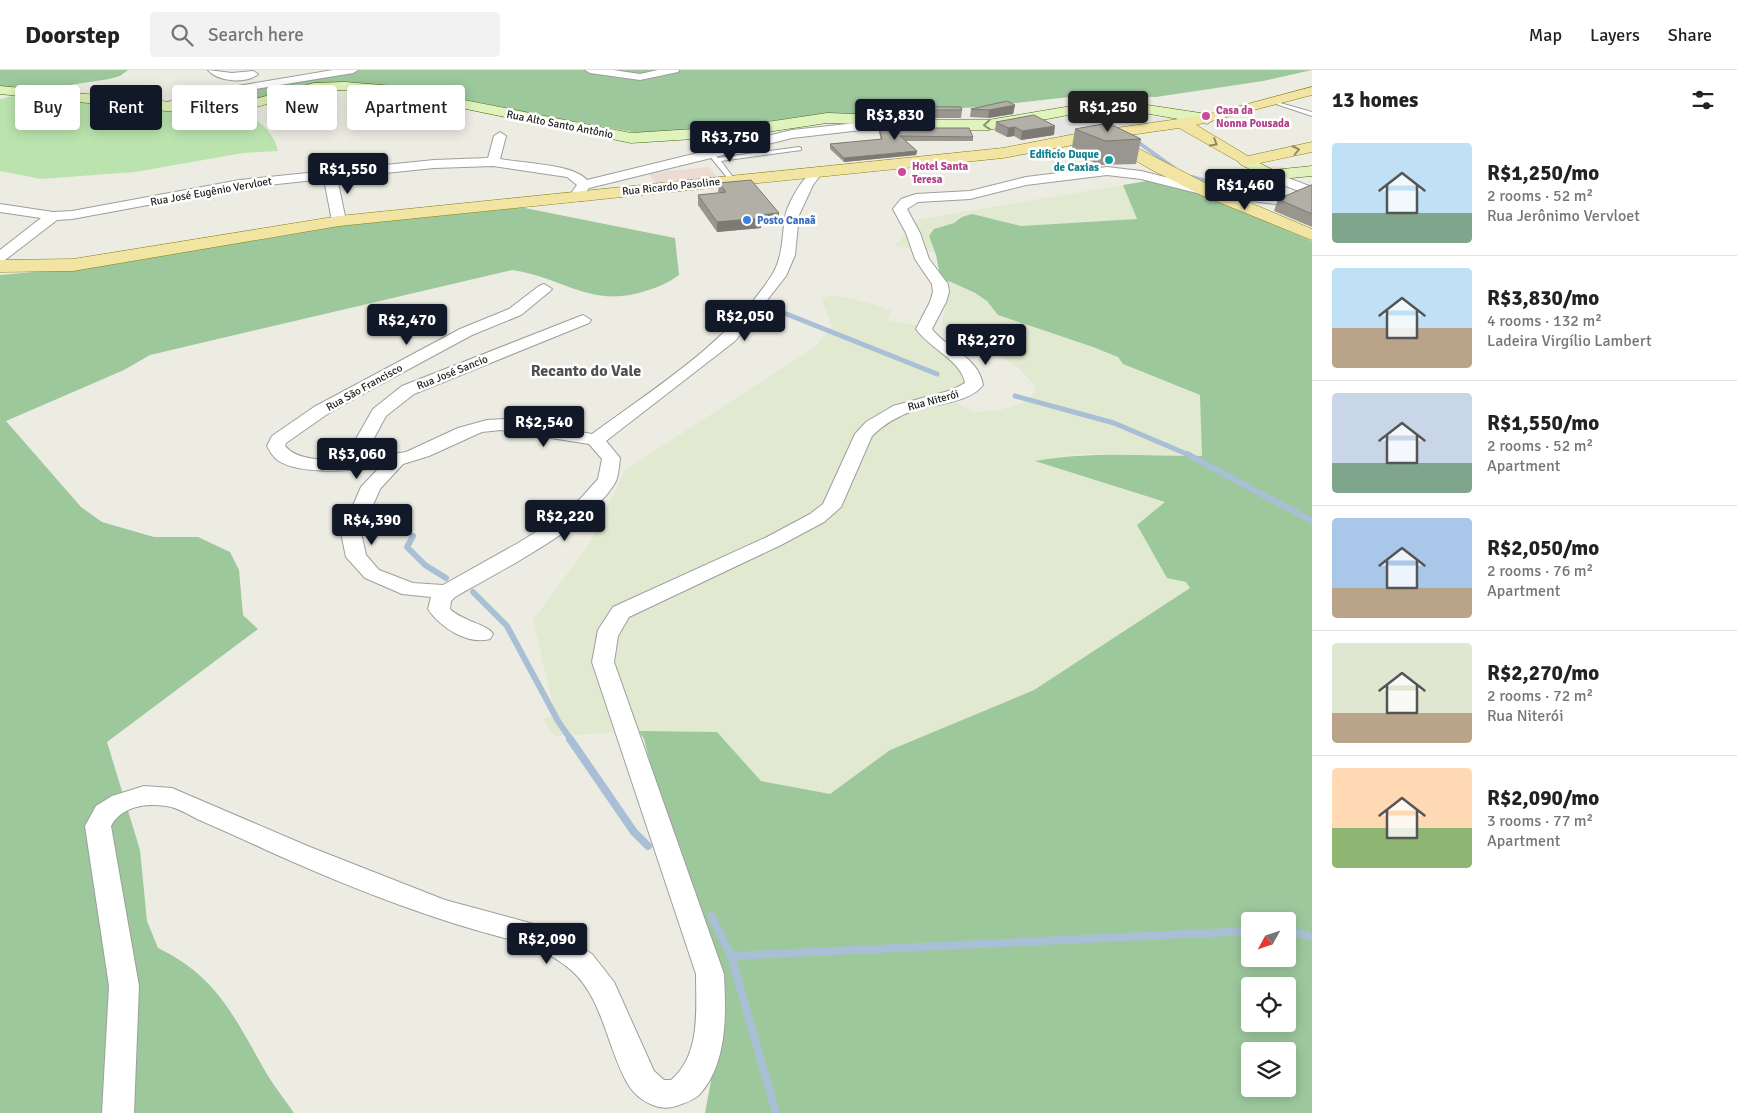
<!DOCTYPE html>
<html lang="en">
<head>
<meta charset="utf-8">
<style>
  :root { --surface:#fff; --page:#f2f2f2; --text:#222; --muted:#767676; --line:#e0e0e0; --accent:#111827 }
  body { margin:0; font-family:Signika,sans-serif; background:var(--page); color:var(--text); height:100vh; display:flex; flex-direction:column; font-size:19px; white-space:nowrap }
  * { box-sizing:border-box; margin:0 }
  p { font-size:16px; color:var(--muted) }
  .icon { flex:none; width:28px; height:28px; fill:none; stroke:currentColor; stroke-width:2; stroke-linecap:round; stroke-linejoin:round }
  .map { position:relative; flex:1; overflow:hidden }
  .side { display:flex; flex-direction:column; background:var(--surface); width:425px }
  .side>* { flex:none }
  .banner { position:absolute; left:15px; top:15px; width:475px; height:45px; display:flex; gap:10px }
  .needle { width:32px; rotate:230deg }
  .fabs { position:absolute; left:1241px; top:842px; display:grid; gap:10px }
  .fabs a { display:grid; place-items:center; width:55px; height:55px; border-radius:5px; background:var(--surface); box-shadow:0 2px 12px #0003; font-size:25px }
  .price { position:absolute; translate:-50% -42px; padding:0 11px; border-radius:5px; background:var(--accent); color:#fff; font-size:16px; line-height:32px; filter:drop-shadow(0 1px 2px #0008) }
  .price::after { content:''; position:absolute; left:50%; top:30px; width:15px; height:11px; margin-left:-8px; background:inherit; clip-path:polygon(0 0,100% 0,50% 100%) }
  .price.on { background:#222; color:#fff }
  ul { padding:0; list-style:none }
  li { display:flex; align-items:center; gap:15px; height:125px; padding:0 20px }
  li+li { border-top:1px solid var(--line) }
  li span { display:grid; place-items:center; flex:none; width:140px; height:100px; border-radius:5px; color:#555 }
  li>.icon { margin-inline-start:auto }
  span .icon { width:60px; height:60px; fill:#fffc; stroke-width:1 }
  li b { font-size:21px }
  h2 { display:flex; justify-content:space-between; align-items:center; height:60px; padding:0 20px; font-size:21px }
  .pill { padding:0 18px; border-radius:5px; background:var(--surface); box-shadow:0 2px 12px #0003; font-size:18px; line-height:45px }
  .pill.on { background:var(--accent); color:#fff }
  header { display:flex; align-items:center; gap:30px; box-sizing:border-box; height:70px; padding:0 25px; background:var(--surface); border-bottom:1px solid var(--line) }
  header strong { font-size:24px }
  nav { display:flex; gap:28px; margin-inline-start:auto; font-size:18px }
  .search { width:350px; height:45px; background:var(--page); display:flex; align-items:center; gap:12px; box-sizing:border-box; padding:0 18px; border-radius:5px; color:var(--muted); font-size:19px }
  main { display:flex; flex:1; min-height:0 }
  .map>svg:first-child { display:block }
  .commercial { fill:#ecdbd4 }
  .farmland { fill:#e1ead0 }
  .grass { fill:#bae3ae }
  .forest { fill:#9dc89c; fill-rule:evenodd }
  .parking { fill:#e5e5e5 }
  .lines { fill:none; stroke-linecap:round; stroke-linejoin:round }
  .stream-far3 { stroke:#a8bfd6; stroke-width:4 }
  .stream-far2 { stroke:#a8bfd6; stroke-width:5 }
  .stream-far1 { stroke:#a8bfd6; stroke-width:6 }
  .stream { stroke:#a8bfd6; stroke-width:8 }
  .lane-casing { stroke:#9e9e9e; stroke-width:2 }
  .street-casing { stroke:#9e9e9e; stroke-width:2 }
  .secondary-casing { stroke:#47680f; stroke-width:1 }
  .primary-casing { stroke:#877f0e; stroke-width:1 }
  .lane { fill:#fff; fill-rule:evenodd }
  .street { fill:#fff; fill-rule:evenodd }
  .secondary { fill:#e1f3bc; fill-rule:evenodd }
  .primary { fill:#f2e5a3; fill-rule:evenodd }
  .wall { fill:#99968f }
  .shaded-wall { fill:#7d7a74 }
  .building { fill:#b2afa6; stroke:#7d7a74 }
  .oneway { stroke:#899374 }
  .oneway2 { stroke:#928b67 }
  .hotel-dot { fill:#d1479c; stroke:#fff; stroke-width:2 }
  .culture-dot { fill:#0f9aa8; stroke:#fff; stroke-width:2 }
  .shop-dot { fill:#3f7fe0; stroke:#fff; stroke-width:2 }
  .labels { text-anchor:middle; stroke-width:5; stroke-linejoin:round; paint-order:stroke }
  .far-hotel-label { font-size:11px; font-weight:bold; fill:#b23c85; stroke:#fff; text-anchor:start }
  .far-street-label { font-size:11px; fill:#1d1d1d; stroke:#fff }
  .far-culture-label { font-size:11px; font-weight:bold; fill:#0d838f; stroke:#fff; text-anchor:end }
  .far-shop-label { font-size:11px; font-weight:bold; fill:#366cbe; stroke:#fff; text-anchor:start }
  .far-district-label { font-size:16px; font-weight:bold; fill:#505050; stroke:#fff }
</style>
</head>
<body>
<header>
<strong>Doorstep</strong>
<div class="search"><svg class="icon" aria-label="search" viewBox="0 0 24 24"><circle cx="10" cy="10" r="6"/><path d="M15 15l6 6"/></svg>Search here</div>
<nav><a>Map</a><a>Layers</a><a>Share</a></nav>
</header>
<main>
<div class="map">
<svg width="1312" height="1043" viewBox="0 0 1312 1043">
  <rect width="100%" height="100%" fill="#edece3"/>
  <path class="commercial" d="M709 97 719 109 657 115 648 103Z"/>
  <g class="farmland">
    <path d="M1123 115 1137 149 1021 156 994 149 962 147 954 153 934 159 933 177 935 182 894 176 919 149Z"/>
    <path d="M951 212 988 231 998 245 1093 277 1118 287 1141 302 1200 325 1202 386 1096 384 1070 385 1036 391 1166 432 1186 512 1190 518 1034 620 890 680 830 724 761 711 717 662 639 661 555 666 543 650 555 644 533 550 590 473 625 400 815 277 832 257 822 229 830 225 850 228 891 240 888 250 928 257 976 314 950 329 973 342 999 340 1017 335 1031 327 1036 317 1016 296 998 285 970 253 941 256Z"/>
  </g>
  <path class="grass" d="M30 22 239 39C256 48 274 61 278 81L243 83 135 102 41 109 0 101V29Z"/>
  <g class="forest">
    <path d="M0 0H128L120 6 109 9 38 20 0 16Z"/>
    <path d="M343 0H1312L1263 11 1156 27 1087 25 981 37 867 43 762 57 643 64 378 15H314L294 18 240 35 215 37 171 35Z"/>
    <path d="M1153 110 1211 128 1312 171V1043H705L711 1011 716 956 644 669 639 661 717 662 761 711 830 724 890 680 1034 620 1190 518 1186 512 1167 508 1137 455 1165 432 1035 391C1090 381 1146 386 1202 386L1200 325 1123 294 1118 287 1093 277 998 245 987 231 975 223 951 212 941 210 936 185 929 166 934 159 954 153 962 147 972 144 1021 156 1137 149 1123 115ZM1250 851H1288V889H1250ZM1250 916H1288V954H1250ZM1250 981H1288V1019H1250Z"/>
    <path d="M520 137 675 168 679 205C668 213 659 217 645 221 592 239 562 207 512 200L150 285 124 300 6 351 81 437 102 452 154 467H198L230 482 239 500 243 545 258 559 107 672 140 780 147 851 158 878C216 906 234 946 264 999 272 1014 284 1028 294 1043H0V205L57 200 269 163Z"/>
  </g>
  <path class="parking" d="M1107 40 1178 50 1064 68 1035 53Z"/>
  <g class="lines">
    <g class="stream-far3">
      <path d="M1135 70 1174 98"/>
      <path d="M1192 107 1233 119 1292 128"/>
    </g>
    <g class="stream-far2">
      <path d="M769 237 937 304"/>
      <path d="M1015 326 1114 353 1189 385"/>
    </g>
    <g class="stream-far1">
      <path d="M1187 384 1312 451"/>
      <path d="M413 466 407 477 425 495 446 508"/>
      <path d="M473 522 507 556 558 651 571 670"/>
    </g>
    <g class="stream">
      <path d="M570 669 634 762 648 776"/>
      <path d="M711 846 731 886 776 1043"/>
      <path d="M1288 860 1312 867"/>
      <path d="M731 886 1250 861"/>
    </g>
    <g class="lane-casing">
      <g id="lane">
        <path d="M1273 31 1312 42V46L1273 33Z"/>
        <path d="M799 77 801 78V80L721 91 735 110 732 112 730 111 708 84 713 83 718 88Z"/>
      </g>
    </g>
    <g class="street-casing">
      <g id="street">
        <path d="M208 0 232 3 253 1 258 4C247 14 218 12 208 0Z"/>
        <path d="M333 0H358L353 3 226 24 159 40 153 37 155 35 226 18Z"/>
        <path d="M585 0H613L640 4 658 0H679L678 2 640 10 590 3Z"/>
        <path d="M875 51 879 52V58L792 68 589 118 586 122 589 127 582 131 577 130 572 122 577 115 567 107 493 96 434 98 337 108 346 151 339 155 332 151 324 109 240 118 72 149 57 150 5 190 0 191V180L41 148 0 142V134L53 142 72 141 240 110 434 90 488 88 494 66 500 62 506 66 500 89C522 93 573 94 587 110L792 60Z"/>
        <path d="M1107 97 1141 101 1209 118 1284 127 1291 131 1284 135 1209 126 1141 109 1107 105 1026 115 970 129 918 132 907 139 920 163 929 189 948 214 949 222 946 232 932 259C948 280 978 286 983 315 970 333 934 334 915 340 898 346 884 354 872 366L841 437 824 452 781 475 629 547 618 566 614 592 724 904C726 943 728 994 699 1025 692 1031 685 1033 676 1036 659 1042 639 1031 629 1016 607 980 604 929 571 900 545 877 512 870 479 861 406 840 335 811 266 780 243 769 220 759 197 749 188 744 176 737 166 736 146 733 122 736 111 756L139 916 134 1043H102L109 916 85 756 96 736 112 726 144 716 172 718 310 777 445 830 552 859 592 884 614 912 654 1001 664 1010H671C701 985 696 939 696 904L592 592 598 560 613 537 767 467 810 444 823 434 855 364 866 352 893 336 952 320 965 313C962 291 929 278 916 259L930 232 933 222 932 214 915 189 906 163 893 139 901 129 916 124 970 121 1026 107Z"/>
        <path d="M1270 101 1312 117V126L1265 108 1264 105Z"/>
        <path d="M813 103 819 107 813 115 799 145 795 185 786 206 735 271 606 371 620 388C619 395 619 404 616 411 593 455 498 502 455 527L451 531 450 539C462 551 487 554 493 564L490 569C467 575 440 557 428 539L431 527 402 524 365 508 346 487 341 463 361 417 379 398C353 400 297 406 276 389 272 385 269 380 267 376L272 366 314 337 460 259 509 239 539 216 544 214 552 219 549 222 521 245 472 265 359 326 326 345 286 373 285 376C298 392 329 390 348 389V383L373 339 402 316 583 245 591 250 589 253 414 324 386 346 366 383V388L406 382 458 358 487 350 505 349 592 364C656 317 728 273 772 205 783 187 782 167 785 147 787 136 802 106 813 103ZM501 360 589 374 602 389 598 409 581 428 552 452 518 473 443 515 413 513 379 500 366 485 361 463 380 419 403 394 429 386 482 362Z"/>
      </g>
    </g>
    <g class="secondary-casing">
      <g id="secondary">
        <path d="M345 12 393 16 631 63 741 56 827 43 857 44 876 50H988L1101 31H1121L1207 44 1215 49 1207 54 1121 39H1101L988 60H875L855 54 827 53 741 66 631 73 393 24 345 20 314 21 242 41 215 46 0 24V16L215 36 240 33 314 13Z"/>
        <path d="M1246 86 1273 100 1312 96V106L1270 110 1240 94 1238 91Z"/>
      </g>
    </g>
    <g class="primary-casing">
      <path id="primary" d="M1312 17V25L1196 55 1248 86 1312 72V82L1246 96 1179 58 1116 67 1213 117 1312 159V170L1201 125 1150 99 1100 70 1003 88 339 156 73 201 0 202V190L73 189 339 146 1003 78 1075 64 1206 45Z"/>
    </g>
    <use href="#lane" class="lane"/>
    <use href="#street" class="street"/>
    <use href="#secondary" class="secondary"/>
    <use href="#primary" class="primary"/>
  </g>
  <g class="wall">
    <path d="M1015 35 1013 44 988 48 970 47 971 39Z"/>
    <path d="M875 36 962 40 961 48H876L874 44Z"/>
    <path d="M996 52 1054 65 1021 70 1014 66 1007 67 995 61Z"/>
    <path d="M879 58 973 67V71H905L917 81 916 85 844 92 830 79V74L881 70 879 62Z"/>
    <path d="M1075 59 1141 69 1136 94 1100 95 1071 83Z"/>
    <path d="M719 113 779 143 778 153 761 154V158L717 162 698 135V125L720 123 718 122Z"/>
    <path d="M1312 115V157L1274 141 1278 129Z"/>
  </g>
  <g class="shaded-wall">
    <path d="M1015 35 1013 44 988 48 989 40Z"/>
    <path d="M1055 56 1054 65 1021 70 1022 61Z"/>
    <path d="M1015 57 1014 66 1007 67 1008 58Z"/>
    <path d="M917 81 916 85 844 92V88Z"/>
    <path d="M779 143 778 153 761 154V158L717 162V152L759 145Z"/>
  </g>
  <g class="building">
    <path d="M1007 31 1015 35 989 40 971 39Z"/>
    <path d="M875 36 961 37 962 40H877Z"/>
    <path d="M1034 45 1055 56 1022 61 1015 57 1008 58 996 52Z"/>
    <path d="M1108 53 1141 69 1105 71 1075 59Z"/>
    <path d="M879 58H969L973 67 900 66 917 81 844 88 830 74 882 69Z"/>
    <path d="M751 110 779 143 759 145 761 148 717 152 698 125 726 122 719 113Z"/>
    <path d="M1311 115H1312V144L1278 129Z"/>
  </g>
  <defs><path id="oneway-chevron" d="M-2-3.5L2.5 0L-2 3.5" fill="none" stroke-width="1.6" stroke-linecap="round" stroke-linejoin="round" transform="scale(1.25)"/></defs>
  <use class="oneway" href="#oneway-chevron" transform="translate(987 55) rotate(176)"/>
  <g class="oneway2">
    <use href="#oneway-chevron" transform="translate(1214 73) rotate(31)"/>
    <use href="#oneway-chevron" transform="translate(1296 80) rotate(-12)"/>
  </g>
  <g class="hotel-dot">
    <circle cx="1206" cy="46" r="5"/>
    <circle cx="902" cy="102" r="5"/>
  </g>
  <circle class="culture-dot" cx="1109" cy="90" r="5"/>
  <circle class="shop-dot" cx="747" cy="150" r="5"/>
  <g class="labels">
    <g class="far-hotel-label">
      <text x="1216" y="44">Casa da<tspan x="1216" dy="13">Nonna Pousada</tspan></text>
      <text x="912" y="100">Hotel Santa<tspan x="912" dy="13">Teresa</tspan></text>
    </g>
    <g class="far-street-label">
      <text transform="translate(560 54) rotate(11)" y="4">Rua Alto Santo Antônio</text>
      <text transform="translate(671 116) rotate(-6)" y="4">Rua Ricardo Pasoline</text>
      <text transform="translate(211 121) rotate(-10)" y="4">Rua José Eugênio Vervloet</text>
      <text transform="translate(452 302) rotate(-22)" y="4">Rua José Sancio</text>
      <text transform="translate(364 317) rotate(-29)" y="4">Rua São Francisco</text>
      <text transform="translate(933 330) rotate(-15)" y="4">Rua Niterói</text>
    </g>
    <g class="far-culture-label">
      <text x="1099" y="88">Edificío Duque<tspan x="1099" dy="13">de Caxias</tspan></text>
    </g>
    <g class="far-shop-label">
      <text x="757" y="154">Posto Canaã</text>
    </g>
    <g class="far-district-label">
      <text x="586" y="306">Recanto do Vale</text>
    </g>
  </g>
</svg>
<div class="fabs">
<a><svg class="needle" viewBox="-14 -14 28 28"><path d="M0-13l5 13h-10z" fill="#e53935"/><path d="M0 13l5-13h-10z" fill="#767676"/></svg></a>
<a><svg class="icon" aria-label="locate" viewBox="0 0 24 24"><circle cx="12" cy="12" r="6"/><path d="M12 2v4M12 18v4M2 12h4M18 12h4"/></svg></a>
<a><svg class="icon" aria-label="layers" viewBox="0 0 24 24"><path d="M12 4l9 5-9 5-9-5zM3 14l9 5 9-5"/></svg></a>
</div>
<b class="price on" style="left:1108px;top:63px">R$1,250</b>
<b class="price" style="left:895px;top:71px">R$3,830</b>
<b class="price" style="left:730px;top:93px">R$3,750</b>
<b class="price" style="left:348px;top:125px">R$1,550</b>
<b class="price" style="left:1245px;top:141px">R$1,460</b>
<b class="price" style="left:745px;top:272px">R$2,050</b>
<b class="price" style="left:407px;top:276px">R$2,470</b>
<b class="price" style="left:986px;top:296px">R$2,270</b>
<b class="price" style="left:544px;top:378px">R$2,540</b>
<b class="price" style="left:357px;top:410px">R$3,060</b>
<b class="price" style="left:565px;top:472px">R$2,220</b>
<b class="price" style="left:372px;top:476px">R$4,390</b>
<b class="price" style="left:547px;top:895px">R$2,090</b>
<div class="banner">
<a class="pill">Buy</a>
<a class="pill on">Rent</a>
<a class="pill">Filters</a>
<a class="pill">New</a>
<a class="pill">Apartment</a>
</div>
</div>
<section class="side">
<h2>13 homes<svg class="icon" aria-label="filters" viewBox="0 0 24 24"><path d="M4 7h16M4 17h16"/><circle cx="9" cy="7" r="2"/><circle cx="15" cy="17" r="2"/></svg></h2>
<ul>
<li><span style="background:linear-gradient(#bfe0f5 70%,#7fa58c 0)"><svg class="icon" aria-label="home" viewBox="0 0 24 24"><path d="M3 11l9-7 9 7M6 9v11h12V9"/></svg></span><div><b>R$1,250/mo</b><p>2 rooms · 52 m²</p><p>Rua Jerônimo Vervloet</p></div></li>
<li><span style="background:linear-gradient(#bfe0f5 60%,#b9a48a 0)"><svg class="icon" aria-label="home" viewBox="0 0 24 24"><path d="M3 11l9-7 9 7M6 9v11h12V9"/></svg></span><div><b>R$3,830/mo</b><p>4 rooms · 132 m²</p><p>Ladeira Virgílio Lambert</p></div></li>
<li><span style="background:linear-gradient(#c9d6e8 70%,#7fa58c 0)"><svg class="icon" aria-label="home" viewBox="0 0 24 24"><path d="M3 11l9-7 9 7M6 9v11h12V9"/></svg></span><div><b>R$1,550/mo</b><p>2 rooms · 52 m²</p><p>Apartment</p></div></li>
<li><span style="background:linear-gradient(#a9c7e8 70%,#b9a48a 0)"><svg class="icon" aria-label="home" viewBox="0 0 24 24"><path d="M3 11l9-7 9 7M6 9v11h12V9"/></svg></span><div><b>R$2,050/mo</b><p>2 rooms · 76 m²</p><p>Apartment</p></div></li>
<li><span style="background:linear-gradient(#dfe7d0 70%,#b9a48a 0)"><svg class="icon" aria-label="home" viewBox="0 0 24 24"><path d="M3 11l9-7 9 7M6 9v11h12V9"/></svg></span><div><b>R$2,270/mo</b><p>2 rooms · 72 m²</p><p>Rua Niterói</p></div></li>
<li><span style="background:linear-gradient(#ffd9b3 60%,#8fb573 0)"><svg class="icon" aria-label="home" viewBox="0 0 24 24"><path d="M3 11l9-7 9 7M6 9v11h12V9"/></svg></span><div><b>R$2,090/mo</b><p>3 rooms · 77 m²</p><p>Apartment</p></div></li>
</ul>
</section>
</main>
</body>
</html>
